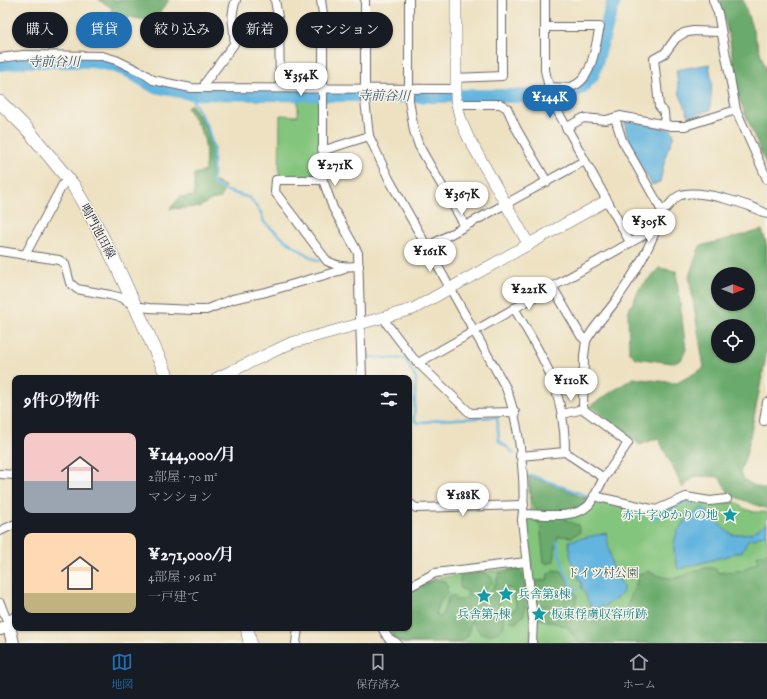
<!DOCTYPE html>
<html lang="ja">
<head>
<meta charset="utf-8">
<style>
  :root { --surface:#171b24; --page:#20242c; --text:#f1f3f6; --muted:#9ea1a6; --line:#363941; --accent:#1f6fb2 }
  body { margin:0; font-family:"IM FELL English","Noto Serif JP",serif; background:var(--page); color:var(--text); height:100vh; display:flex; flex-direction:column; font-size:15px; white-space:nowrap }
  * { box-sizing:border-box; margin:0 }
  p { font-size:13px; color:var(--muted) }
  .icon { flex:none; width:22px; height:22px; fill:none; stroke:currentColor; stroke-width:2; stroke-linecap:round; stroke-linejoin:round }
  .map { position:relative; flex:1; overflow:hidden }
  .side { position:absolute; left:12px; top:375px; width:400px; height:256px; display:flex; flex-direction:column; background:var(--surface); border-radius:8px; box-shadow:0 1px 3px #0004 }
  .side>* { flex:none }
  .guide { position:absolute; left:12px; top:12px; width:400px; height:36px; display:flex; gap:8px }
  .needle { width:26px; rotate:90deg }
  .fabs { position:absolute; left:711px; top:267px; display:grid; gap:8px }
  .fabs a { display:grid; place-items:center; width:44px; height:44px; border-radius:50%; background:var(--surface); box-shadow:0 1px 3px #0004; font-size:20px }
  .price { position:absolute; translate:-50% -34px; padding:0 9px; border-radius:14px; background:#fff; color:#222; font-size:13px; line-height:26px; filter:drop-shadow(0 1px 2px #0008) }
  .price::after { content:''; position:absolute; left:50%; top:24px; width:12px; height:9px; margin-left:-6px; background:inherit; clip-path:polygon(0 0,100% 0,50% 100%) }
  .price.active { background:var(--accent); color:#fff }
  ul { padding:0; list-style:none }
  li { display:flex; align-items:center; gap:12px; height:100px; padding:0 12px }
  li span { display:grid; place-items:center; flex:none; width:112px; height:80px; border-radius:8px; color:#555 }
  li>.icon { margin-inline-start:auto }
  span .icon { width:48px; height:48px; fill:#fffc; stroke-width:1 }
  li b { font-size:17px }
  h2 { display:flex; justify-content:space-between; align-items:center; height:48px; padding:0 12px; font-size:17px }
  .tag { padding:0 14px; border-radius:18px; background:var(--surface); box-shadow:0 1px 3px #0004; font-size:14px; line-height:36px }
  .tag.active { background:var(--accent); color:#fff }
  .dock { display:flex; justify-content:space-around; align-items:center; height:56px; border-top:1px solid var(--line); background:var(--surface); font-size:11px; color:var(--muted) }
  .dock a { display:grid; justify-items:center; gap:2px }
  .dock .active { color:var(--accent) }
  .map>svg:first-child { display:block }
  .green { fill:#84c57d; stroke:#53745c }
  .forest { fill:#6baa6c; stroke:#466654; fill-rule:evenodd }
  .water { fill:#63b5df; stroke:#426c8d }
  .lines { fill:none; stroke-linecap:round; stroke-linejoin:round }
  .stream { stroke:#63b5df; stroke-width:2.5 }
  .river { stroke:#63b5df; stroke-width:14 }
  .minor-casing { stroke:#69656a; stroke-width:10 }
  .tertiary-casing { stroke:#69656a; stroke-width:12 }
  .secondary-casing { stroke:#69656a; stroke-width:14 }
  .primary-casing { stroke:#69656a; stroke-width:14 }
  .minor { stroke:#fff; stroke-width:8 }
  .tertiary { stroke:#fff; stroke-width:11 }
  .secondary { stroke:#fff; stroke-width:12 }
  .primary { stroke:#fff; stroke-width:13 }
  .labels { text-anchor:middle; stroke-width:3; stroke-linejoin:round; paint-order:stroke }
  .street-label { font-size:12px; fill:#22223b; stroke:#f7f3e8 }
  .culture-label { font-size:12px; fill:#0d838f; stroke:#f7f3e8; text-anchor:start }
  .park-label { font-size:12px; fill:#445b52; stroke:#f7f3e8 }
  .water-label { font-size:13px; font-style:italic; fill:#395574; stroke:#f7f3e8 }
</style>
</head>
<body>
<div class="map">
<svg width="767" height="643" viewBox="0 0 767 643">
  <rect width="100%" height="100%" fill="#f7f3e8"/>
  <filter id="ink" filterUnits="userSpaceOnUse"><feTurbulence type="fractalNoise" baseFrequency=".025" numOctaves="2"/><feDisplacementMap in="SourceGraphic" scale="8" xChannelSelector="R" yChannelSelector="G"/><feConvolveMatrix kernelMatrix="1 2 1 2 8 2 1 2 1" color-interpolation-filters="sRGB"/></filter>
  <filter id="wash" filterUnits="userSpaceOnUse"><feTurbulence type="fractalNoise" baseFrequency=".012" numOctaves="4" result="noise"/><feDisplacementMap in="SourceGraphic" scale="16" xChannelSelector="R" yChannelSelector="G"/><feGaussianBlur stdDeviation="0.9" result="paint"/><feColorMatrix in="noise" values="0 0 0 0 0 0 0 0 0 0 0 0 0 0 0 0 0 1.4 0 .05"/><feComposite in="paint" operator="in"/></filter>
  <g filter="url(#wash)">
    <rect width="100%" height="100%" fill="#ede1c1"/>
    <g class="green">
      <path d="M298 99H319L320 177 279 178 280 115 298 116Z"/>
      <path d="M528 476 564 487 578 496 654 514 685 500 736 502 743 508 754 512H767V643H401L389 636V628H409V592L435 578 531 566 525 522 531 517Z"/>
    </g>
    <g class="forest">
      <path d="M99 0H169L156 18 145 20 129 17 123 22 108 23 112 8Z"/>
      <path d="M720 0H743L767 73V167L739 99 730 41Z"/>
      <path d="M191 104 206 127 214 147 212 181 225 186 221 198 211 200 200 207 170 209 180 197 194 196V174L205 171C207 138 205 136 187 108Z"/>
      <path d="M762 230 767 246V352L747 452 740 473C746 484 756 486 767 490V509L730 495 719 477 695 476 683 488 658 438 640 445 590 406 633 378 677 383 704 368 689 276 700 246ZM718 274H748V304H718ZM718 326H748V356H718Z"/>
      <path d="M659 268 676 271 686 350 681 360 672 363 635 358 629 352 628 312 640 288Z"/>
      <path d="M529 476 563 488 588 500 586 503 574 510 566 517 567 521 578 525 580 532 572 537 558 536C555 545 556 553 554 561L548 564 544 562 540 525 537 523 536 509 532 503Z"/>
      <path d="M767 552V643H579L567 627 538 618 537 612 541 609 589 614 621 613C632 602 629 594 637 582L636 576 648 571C656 575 667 579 676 578 689 576 703 564 716 569L718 573 742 570 758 562 757 556Z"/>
      <path d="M519 569C528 580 526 602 524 615L515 623 512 622 509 615 516 607 514 591 511 588 506 589C492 602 504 611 504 624 503 635 487 635 480 633L471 621 468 636 459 643H404L394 637 393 628H409V593L434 580 445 581C450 592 447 594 441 601 438 604 438 610 436 614L441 618 449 596 453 595 455 600H462L467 597 468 591 460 588V578L463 575 484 572 492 578 493 582 486 589 480 590 477 595V600L482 602 496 583 499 573Z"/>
      <path d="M554 570 562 571 577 596 574 610 535 605 534 581 547 580 548 574Z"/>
    </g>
    <g class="water">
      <path d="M709 64 712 82 710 110 689 117 679 92 676 70Z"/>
      <path d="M625 120 672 130 674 136 666 154 660 182 652 185C641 165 625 144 625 120Z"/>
      <path d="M703 507 725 530 733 535 752 533 767 523 766 535 759 536 754 540 753 538 749 539 741 553H733L731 555 678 569C668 538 677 524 703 507Z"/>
      <path d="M606 533 613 570 623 586V591C620 598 598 613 591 606 588 603 585 593 583 588H581L582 585C575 570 568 557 569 541Z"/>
    </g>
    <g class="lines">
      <g class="stream">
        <path d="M191 93V97L208 128 213 148V184L227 191 250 198 261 213 264 222 285 240 312 258 320 261"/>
        <path d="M365 342 366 355 369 357 405 359 416 379 414 420 418 423 437 420 497 417 499 441 514 453"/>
        <path d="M531 475 587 496"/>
        <path d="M650 516 652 520 682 503H693"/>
        <path d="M557 541C559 560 566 574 575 591L578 589"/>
      </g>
      <path class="river" d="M0 64 24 61H92L110 64 129 71 154 86 191 93 435 96H542L568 94 580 88 592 76 614 0"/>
    </g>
  </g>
  <g filter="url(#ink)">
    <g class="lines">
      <g class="minor-casing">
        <g id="minor">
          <path d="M275 0 279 23 280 87"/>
          <path d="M321 0 323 14V180L333 208 358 253 362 378"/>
          <path d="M365 0V100L369 136 389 179 506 388C519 421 527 485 522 520L533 619 532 643"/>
          <path d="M409 0V100L414 131 419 146 465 226"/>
          <path d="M545 0V70L552 101 630 242"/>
          <path d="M713 0 718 13 736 110 767 179"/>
          <path d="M546 27H600C595 45 593 82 570 87 564 88 555 87 548 87"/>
          <path d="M0 58 23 55 102 56 116 60 143 73 153 80 191 88 455 89"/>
          <path d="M455 78 502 76V0"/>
          <path d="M204 88 205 83 234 44C236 26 228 21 236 0"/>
          <path d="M456 104H500L507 108 516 128 547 182"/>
          <path d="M665 124 664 112 659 106 654 59 665 53 676 38 684 33 693 31 721 32"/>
          <path d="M566 128 583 118 606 120 620 116 672 126H685L736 110"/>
          <path d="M322 149H328L369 136"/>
          <path d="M323 180H276L275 192 327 261C338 267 347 267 359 266"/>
          <path d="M662 211C669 208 673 197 681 195 700 189 749 204 767 214"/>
          <path d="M427 247 584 161"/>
          <path d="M0 251 59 260 65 264 70 283 77 289 110 295 122 298 134 306 149 308 193 310H206L233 299 266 292 342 270 345 267"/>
          <path d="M25 255 63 184 70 181"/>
          <path d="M552 286 581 336 586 341 584 356 583 409 628 443 604 478 565 452"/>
          <path d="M514 308C544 359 565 391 565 452L520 456"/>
          <path d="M385 318 387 324 413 358 470 413 515 412"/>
          <path d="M586 341C595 324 609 312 619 296 637 270 654 242 662 211L622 140 615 118"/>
          <path d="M418 363 658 227"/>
          <path d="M563 414 583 409"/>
          <path d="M764 421 767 402"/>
          <path d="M0 474 15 475"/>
          <path d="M594 496 656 510 686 497 710 501 727 499"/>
          <path d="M409 503 416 508 524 505"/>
          <path d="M523 514C542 514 574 520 589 505 594 499 599 486 604 478"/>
          <path d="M0 531 15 524"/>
          <path d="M409 587 435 573 526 562"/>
          <path d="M0 603 9 626"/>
          <path d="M8 621 15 616"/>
          <path d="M382 628 388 638 397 643"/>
          <path d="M296 643 298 628"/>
        </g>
      </g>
      <g class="tertiary-casing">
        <g id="tertiary">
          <path d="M456 0V100L461 121 468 137 529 245"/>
          <path d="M217 378 291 343 413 309 606 201"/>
        </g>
      </g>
      <g class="secondary-casing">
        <path id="secondary" d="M0 629 9 626 13 643"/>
      </g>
      <g class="primary-casing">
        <g id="primary">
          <path d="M0 102 28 130 73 185 95 223 115 262 168 378"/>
          <path d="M247 628 250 643"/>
        </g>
      </g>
      <use href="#minor" class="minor"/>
      <use href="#tertiary" class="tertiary"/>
      <use href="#secondary" class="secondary"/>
      <use href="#primary" class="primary"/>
    </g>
  </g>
  <defs>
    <g id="sight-bare" transform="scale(1.2)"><path d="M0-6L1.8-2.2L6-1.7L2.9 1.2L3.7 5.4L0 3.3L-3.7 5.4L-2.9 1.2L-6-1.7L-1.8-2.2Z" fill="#0f9aa8" stroke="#f7f3e8" stroke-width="2.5" paint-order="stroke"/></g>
  </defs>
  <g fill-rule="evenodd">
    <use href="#sight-bare" x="730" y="515"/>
    <use href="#sight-bare" x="506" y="594"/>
    <use href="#sight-bare" x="484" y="596"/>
    <use href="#sight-bare" x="539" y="614"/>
  </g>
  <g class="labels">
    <g class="street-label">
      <text transform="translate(98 231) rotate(62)" y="4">鳴門池田線</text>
    </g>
    <g class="culture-label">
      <text x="718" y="519" text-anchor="end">赤十字ゆかりの地</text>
      <text x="518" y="598">兵舎第8棟</text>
      <text x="484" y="618" text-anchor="middle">兵舎第7棟</text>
      <text x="551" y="618">板東俘虜収容所跡</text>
    </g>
    <g class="park-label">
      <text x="603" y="577">ドイツ村公園</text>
    </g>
    <g class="water-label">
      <text x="54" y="66">寺前谷川</text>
      <text transform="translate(384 95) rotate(1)" y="5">寺前谷川</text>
    </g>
  </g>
</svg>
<div class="fabs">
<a><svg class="needle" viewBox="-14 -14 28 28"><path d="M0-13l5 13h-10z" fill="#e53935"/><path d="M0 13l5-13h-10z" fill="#9ea1a6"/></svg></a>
<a><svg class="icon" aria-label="locate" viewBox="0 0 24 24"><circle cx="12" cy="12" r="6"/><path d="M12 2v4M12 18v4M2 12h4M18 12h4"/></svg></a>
</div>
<b class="price" style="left:301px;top:97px">¥354K</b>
<b class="price active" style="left:550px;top:119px">¥144K</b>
<b class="price" style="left:335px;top:187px">¥271K</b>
<b class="price" style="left:462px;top:216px">¥367K</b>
<b class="price" style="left:649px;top:243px">¥305K</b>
<b class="price" style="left:430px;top:273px">¥161K</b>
<b class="price" style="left:529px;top:311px">¥221K</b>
<b class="price" style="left:571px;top:402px">¥110K</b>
<b class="price" style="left:463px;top:517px">¥188K</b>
<div class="guide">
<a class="tag">購入</a>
<a class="tag active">賃貸</a>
<a class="tag">絞り込み</a>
<a class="tag">新着</a>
<a class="tag">マンション</a>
</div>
<section class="side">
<h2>9件の物件<svg class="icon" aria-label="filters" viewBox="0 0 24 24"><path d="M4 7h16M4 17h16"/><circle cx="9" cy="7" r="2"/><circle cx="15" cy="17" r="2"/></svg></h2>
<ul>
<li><span style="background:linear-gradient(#f6c9c9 60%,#9aa5b1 0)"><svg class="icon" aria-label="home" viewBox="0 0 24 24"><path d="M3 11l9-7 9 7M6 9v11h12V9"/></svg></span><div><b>¥144,000/月</b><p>2部屋 · 70 m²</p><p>マンション</p></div></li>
<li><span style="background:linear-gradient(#ffd9b3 75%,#c2b280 0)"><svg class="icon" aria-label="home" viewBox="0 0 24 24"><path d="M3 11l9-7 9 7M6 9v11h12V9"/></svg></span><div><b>¥271,000/月</b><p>4部屋 · 96 m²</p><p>一戸建て</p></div></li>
</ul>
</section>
</div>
<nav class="dock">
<a class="active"><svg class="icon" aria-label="map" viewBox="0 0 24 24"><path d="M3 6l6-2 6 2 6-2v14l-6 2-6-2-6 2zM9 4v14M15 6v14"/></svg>地図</a>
<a><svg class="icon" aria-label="saved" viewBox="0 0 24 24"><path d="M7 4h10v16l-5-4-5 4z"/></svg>保存済み</a>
<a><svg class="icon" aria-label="home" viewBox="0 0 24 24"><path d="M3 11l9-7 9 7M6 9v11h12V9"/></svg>ホーム</a>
</nav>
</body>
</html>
